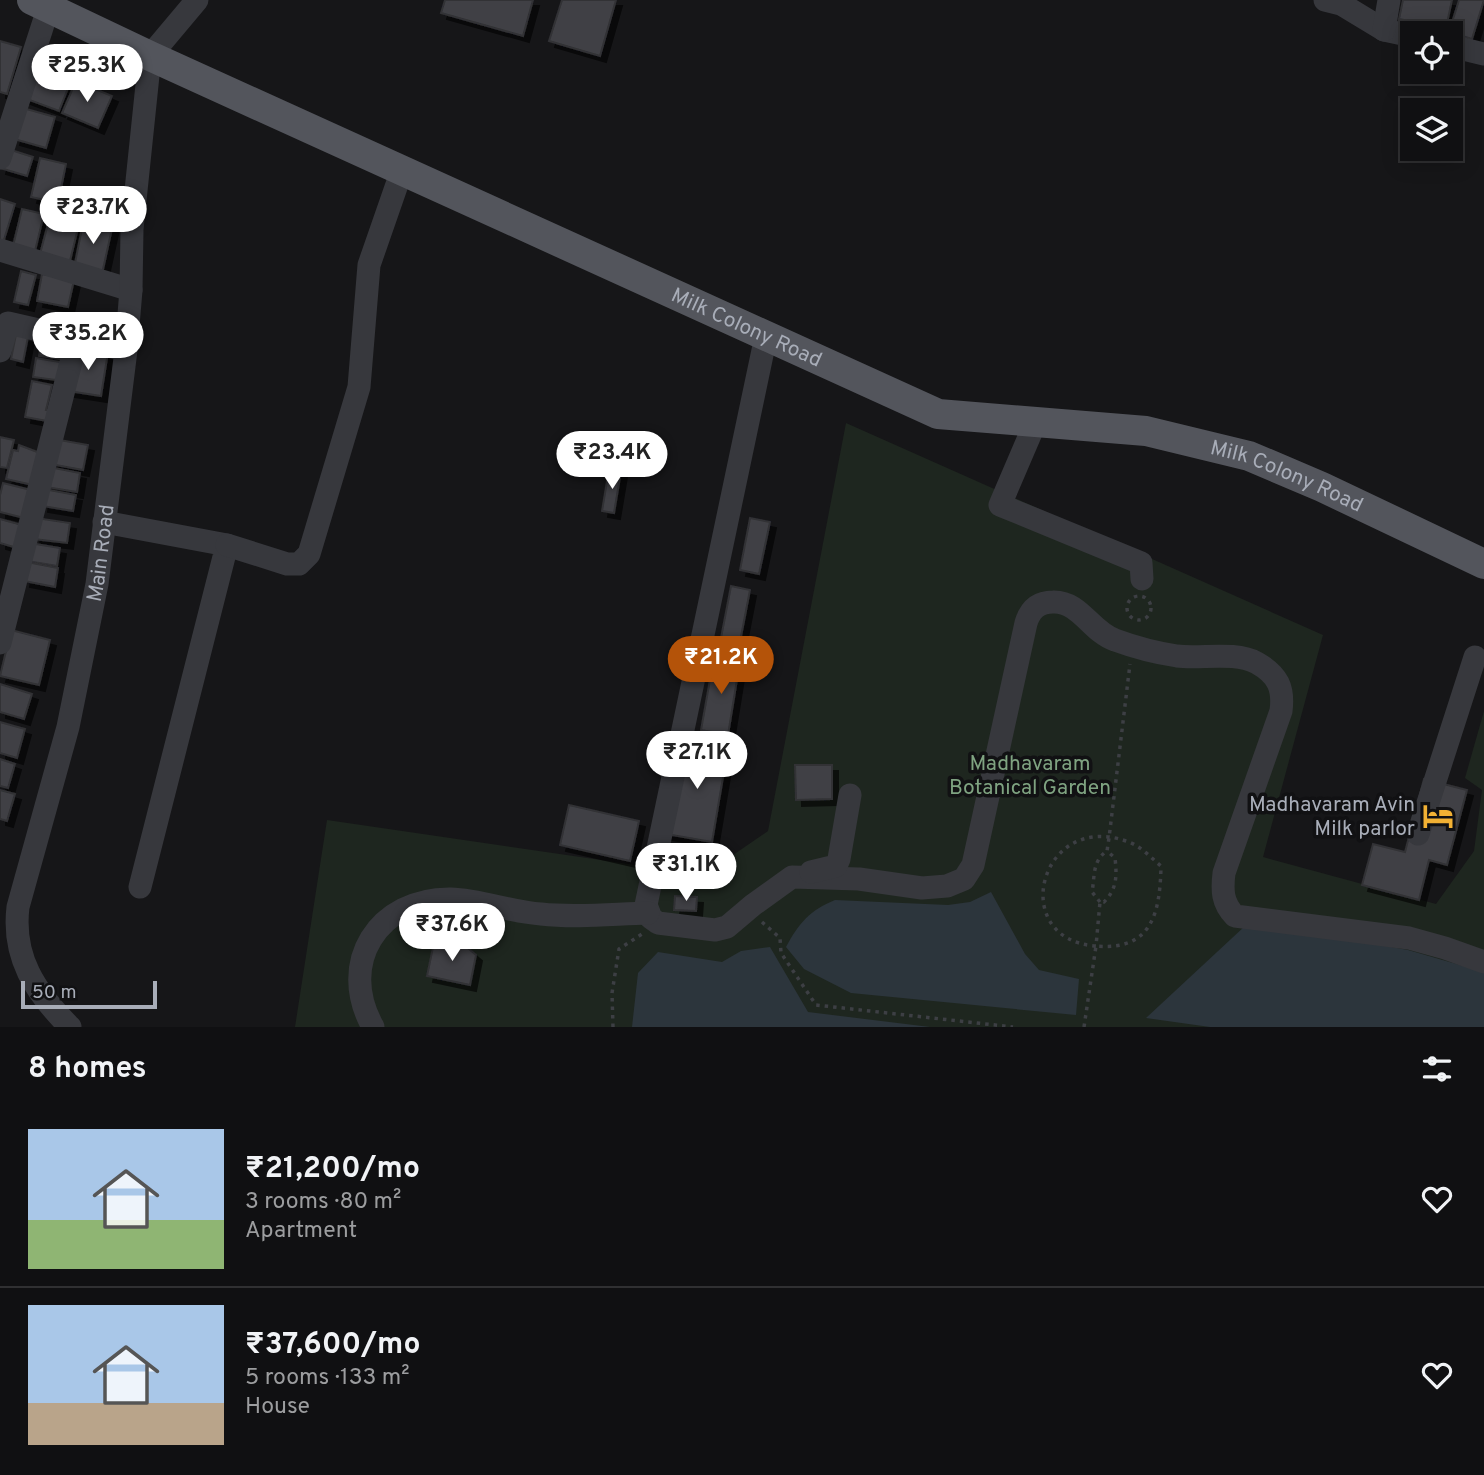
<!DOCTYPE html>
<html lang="en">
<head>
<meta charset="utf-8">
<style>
  :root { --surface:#101012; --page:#1e1e20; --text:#f1f3f6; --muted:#9c9d9f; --line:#303032; --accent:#b45309 }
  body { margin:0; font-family:Overpass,sans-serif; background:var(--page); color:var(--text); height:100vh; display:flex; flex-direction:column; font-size:26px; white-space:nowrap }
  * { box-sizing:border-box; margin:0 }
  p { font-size:23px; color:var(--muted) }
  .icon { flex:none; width:38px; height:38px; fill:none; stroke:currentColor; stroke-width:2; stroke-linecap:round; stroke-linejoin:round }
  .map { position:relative; height:1027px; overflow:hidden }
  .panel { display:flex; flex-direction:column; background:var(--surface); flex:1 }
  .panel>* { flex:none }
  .tools { position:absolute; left:1400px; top:21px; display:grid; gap:14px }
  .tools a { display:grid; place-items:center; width:63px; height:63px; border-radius:0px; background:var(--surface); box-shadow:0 4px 18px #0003,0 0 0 2px var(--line); font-size:35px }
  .scale { position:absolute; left:21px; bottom:18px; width:136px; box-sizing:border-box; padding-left:7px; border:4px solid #a8adb8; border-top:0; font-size:19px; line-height:24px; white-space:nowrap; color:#a8adb8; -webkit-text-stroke:5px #111113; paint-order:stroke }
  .price { position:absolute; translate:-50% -60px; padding:0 16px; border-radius:24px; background:#fff; color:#222; font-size:23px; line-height:46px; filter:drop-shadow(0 2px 4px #0008) }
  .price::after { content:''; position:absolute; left:50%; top:42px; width:21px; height:16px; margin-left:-10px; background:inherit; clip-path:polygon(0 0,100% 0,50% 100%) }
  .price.active { background:var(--accent); color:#fff }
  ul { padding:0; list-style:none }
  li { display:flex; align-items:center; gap:21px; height:175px; padding:0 28px }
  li+li { border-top:2px solid var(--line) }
  li span { display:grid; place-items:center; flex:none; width:196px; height:140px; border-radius:0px; color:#555 }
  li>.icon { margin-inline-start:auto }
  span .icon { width:84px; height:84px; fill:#fffc; stroke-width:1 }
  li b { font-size:30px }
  h2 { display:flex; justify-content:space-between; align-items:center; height:84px; padding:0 28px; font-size:30px }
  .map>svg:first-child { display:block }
  .green { fill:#1e261f }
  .water { fill:#2c353c }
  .building { fill:#404145; stroke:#303034; stroke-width:2; filter:url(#shadow) }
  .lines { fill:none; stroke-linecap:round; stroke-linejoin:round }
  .path { stroke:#3d3f44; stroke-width:3.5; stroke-dasharray:3.5 5; stroke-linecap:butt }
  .minor { stroke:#37383d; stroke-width:23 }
  .major { stroke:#53555c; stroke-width:30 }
  .labels { text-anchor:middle; stroke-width:7; stroke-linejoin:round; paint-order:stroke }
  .street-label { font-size:21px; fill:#a8adb8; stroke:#111113 }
  .park-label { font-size:21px; fill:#7fa381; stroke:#111113 }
  .poi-label { font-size:21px; fill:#a8adb8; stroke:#111113; text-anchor:end }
</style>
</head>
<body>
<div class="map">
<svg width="1484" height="1027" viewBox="0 0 1484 1027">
  <defs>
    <filter id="shadow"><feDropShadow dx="6" dy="6" stdDeviation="0" flood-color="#0009"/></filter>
  </defs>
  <rect width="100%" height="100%" fill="#161618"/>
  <path class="green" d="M846 423 1323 635 1263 857 1436 904 1474 851 1482 790 1465 778 1484 711V1027H295L327 820 704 875 768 831Z"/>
  <g class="water">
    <path d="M991 892 1025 954 1039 970 1079 979 1076 1015 851 993 804 969 786 947C799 923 810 910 835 900L948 905 970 902Z"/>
    <path d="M1245 926 1321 934 1408 950 1484 972V1027H1210L1146 1018Z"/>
    <path d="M770 947 808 1012 930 1027H632L638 973 658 952 722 962 741 951Z"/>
  </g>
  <g class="building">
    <path d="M445 0H533L523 36 441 13Z"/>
    <path d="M562 0H616L600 56 549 41Z"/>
    <path d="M1403 0H1452L1446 28 1399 19Z"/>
    <path d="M1459 0H1484L1472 39 1449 32Z"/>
    <path d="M0 41 21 47 7 94 0 92Z"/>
    <path d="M37 64 72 78 59 111 24 98Z"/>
    <path d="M76 81 112 96 98 128 62 113Z"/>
    <path d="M23 108 55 117 46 148 14 139Z"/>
    <path d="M5 148 33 157 27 176 0 168Z"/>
    <path d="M40 158 66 164 58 203 31 197Z"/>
    <path d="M0 199 15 204 3 243 0 242Z"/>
    <path d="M22 209 44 214 35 251 13 246Z"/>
    <path d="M50 216 79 224 70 261 40 254Z"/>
    <path d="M84 218 113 224 102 274 74 268Z"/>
    <path d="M21 271 36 275 28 305 14 302Z"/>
    <path d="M42 274 74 280 68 307 37 301Z"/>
    <path d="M16 334 28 337 23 362 11 359Z"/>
    <path d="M42 336 71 340 68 360 39 356Z"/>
    <path d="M76 347 108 352 101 396 68 391Z"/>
    <path d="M36 358 66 363 63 381 33 377Z"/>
    <path d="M32 381 52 385 46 410H49L47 421 25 417Z"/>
    <path d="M0 437 14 440 7 468 0 467Z"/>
    <path d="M54 439 88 445 83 470 50 464Z"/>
    <path d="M19 445 40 453 37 486 6 479 13 450 18 451Z"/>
    <path d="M49 467 80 473 77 492 46 487Z"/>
    <path d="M609 469 621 471 614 513 602 511Z"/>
    <path d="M3 483 35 491 28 519 0 512V495Z"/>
    <path d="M44 489 76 495 73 511 42 506Z"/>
    <path d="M36 518 70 523 67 543 34 539Z"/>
    <path d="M750 518 770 522 759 574 740 570Z"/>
    <path d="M0 519 22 525 17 548 0 543Z"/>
    <path d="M30 543 60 548 57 566 27 561Z"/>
    <path d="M27 562 58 568 55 587 24 581Z"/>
    <path d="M731 586 750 590 739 647 720 643Z"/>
    <path d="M11 630 50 640 39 685 0 676Z"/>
    <path d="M714 657 740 661 728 735 701 730Z"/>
    <path d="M0 684 32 694 24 719 0 712Z"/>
    <path d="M0 722 25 729 17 758 0 753Z"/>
    <path d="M683 740 728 748 712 842 666 834Z"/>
    <path d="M0 759 15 764 8 788 0 786Z"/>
    <path d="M795 765H832V799L796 800Z"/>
    <path d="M1424 779 1467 790 1447 865 1429 860 1419 900 1362 885 1373 844 1405 852Z"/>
    <path d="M0 790 15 794 7 821 0 819Z"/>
    <path d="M569 805 639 821 630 861 560 845Z"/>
    <path d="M675 896 697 897 696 911 674 910Z"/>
    <path d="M451 943H462L476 955 470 985 427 976 433 947Z"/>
  </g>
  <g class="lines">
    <g class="path">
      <circle cx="1139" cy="608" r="12"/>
      <path d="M1100 902 1092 892C1095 876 1092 861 1107 851"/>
      <path d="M762 922 780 938 781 953 816 1005 1013 1027"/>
      <path d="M475 948 485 936 488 924"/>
      <path d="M613 1027 612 993 619 949 642 934"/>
      <path d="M1084 1027 1096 946C1152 951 1160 913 1161 866 1150 857 1140 845 1126 841 1039 811 1007 940 1096 946L1100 902H1104C1117 889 1117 876 1115 858L1107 851 1109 838 1130 664"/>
    </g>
    <g class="minor">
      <path d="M1325 0 1341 4 1384 30 1412 36"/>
      <path d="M1384 30 1389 0"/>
      <path d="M1451 46 1484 54"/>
      <path d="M0 158 48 9"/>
      <path d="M0 250 131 290"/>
      <path d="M766 336 646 905 651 918 658 923 715 930 727 927 753 905 792 877 859 879 922 888 947 886 964 879 973 865 1026 623C1030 610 1038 602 1053 602 1080 601 1091 632 1115 640 1134 647 1157 653 1177 656 1201 659 1235 651 1257 663 1278 675 1284 688 1281 711L1224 873C1222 890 1222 903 1235 916L1409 938 1445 948 1484 962"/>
      <path d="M0 351 8 323 126 350"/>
      <path d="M1036 421 1000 505 1141 563 1142 579"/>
      <path d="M104 522 227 545 140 887"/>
      <path d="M227 545 287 564H299L309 554 359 387 369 265 402 170"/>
      <path d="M0 643 77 338"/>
      <path d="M1418 834 1475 657"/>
      <path d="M811 872 836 866 839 859 850 795"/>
      <path id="s1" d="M70 1027C35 992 12 957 18 907L68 727 97 584 126 350 131 290 132 229 150 56 197 0"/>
      <path d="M373 1027C337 963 378 898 451 899 481 900 511 912 541 914 576 918 612 914 648 913"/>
    </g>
    <path class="major" id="s2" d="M32 0 150 56 938 414 1146 431 1249 456 1322 487 1484 564"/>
  </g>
  <defs>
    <g id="hotel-bare" transform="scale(2.415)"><path d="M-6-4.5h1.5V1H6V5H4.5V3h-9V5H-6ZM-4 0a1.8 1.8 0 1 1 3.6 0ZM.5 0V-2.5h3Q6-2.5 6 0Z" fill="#f2b134" stroke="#111113" stroke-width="2.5" paint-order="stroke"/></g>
  </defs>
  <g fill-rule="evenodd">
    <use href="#hotel-bare" x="1438" y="816"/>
  </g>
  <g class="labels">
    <g class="street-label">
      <text dy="7" stroke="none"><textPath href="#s2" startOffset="786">Milk Colony Road</textPath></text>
      <text dy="7" stroke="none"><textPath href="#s2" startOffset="1353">Milk Colony Road</textPath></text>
      <text dy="7" stroke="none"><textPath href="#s1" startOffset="500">Main Road</textPath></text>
    </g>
    <g class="park-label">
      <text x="1030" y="770">Madhavaram<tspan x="1030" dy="24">Botanical Garden</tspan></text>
    </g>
    <g class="poi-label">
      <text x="1415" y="811">Madhavaram Avin<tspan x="1415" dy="24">Milk parlor</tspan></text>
    </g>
  </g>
</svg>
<div class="tools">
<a><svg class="icon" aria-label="locate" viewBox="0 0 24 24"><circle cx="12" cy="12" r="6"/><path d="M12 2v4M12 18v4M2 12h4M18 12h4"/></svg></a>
<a><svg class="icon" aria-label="layers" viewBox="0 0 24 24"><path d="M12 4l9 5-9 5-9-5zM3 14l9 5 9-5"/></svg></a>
</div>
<div class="scale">50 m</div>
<b class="price" style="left:87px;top:104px">₹25.3K</b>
<b class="price" style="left:93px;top:246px">₹23.7K</b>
<b class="price" style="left:88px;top:372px">₹35.2K</b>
<b class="price" style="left:612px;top:491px">₹23.4K</b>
<b class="price active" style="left:721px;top:696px">₹21.2K</b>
<b class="price" style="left:697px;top:791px">₹27.1K</b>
<b class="price" style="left:686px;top:903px">₹31.1K</b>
<b class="price" style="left:452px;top:963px">₹37.6K</b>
</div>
<section class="panel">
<h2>8 homes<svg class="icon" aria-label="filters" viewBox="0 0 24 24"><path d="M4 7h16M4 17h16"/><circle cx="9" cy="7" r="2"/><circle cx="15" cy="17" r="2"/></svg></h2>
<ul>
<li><span style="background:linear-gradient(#a9c7e8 65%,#8fb573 0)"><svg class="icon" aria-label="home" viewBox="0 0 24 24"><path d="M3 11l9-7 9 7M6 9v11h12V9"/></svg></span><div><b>₹21,200/mo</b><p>3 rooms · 80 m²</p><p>Apartment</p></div><svg class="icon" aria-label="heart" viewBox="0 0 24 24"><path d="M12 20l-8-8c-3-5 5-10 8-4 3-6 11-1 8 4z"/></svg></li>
<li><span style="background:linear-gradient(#a9c7e8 70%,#b9a48a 0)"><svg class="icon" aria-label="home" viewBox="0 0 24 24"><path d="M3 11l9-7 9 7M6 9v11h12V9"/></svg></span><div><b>₹37,600/mo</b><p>5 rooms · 133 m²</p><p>House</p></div><svg class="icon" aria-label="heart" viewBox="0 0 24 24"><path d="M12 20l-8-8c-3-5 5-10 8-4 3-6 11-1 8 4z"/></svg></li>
</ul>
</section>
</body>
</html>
